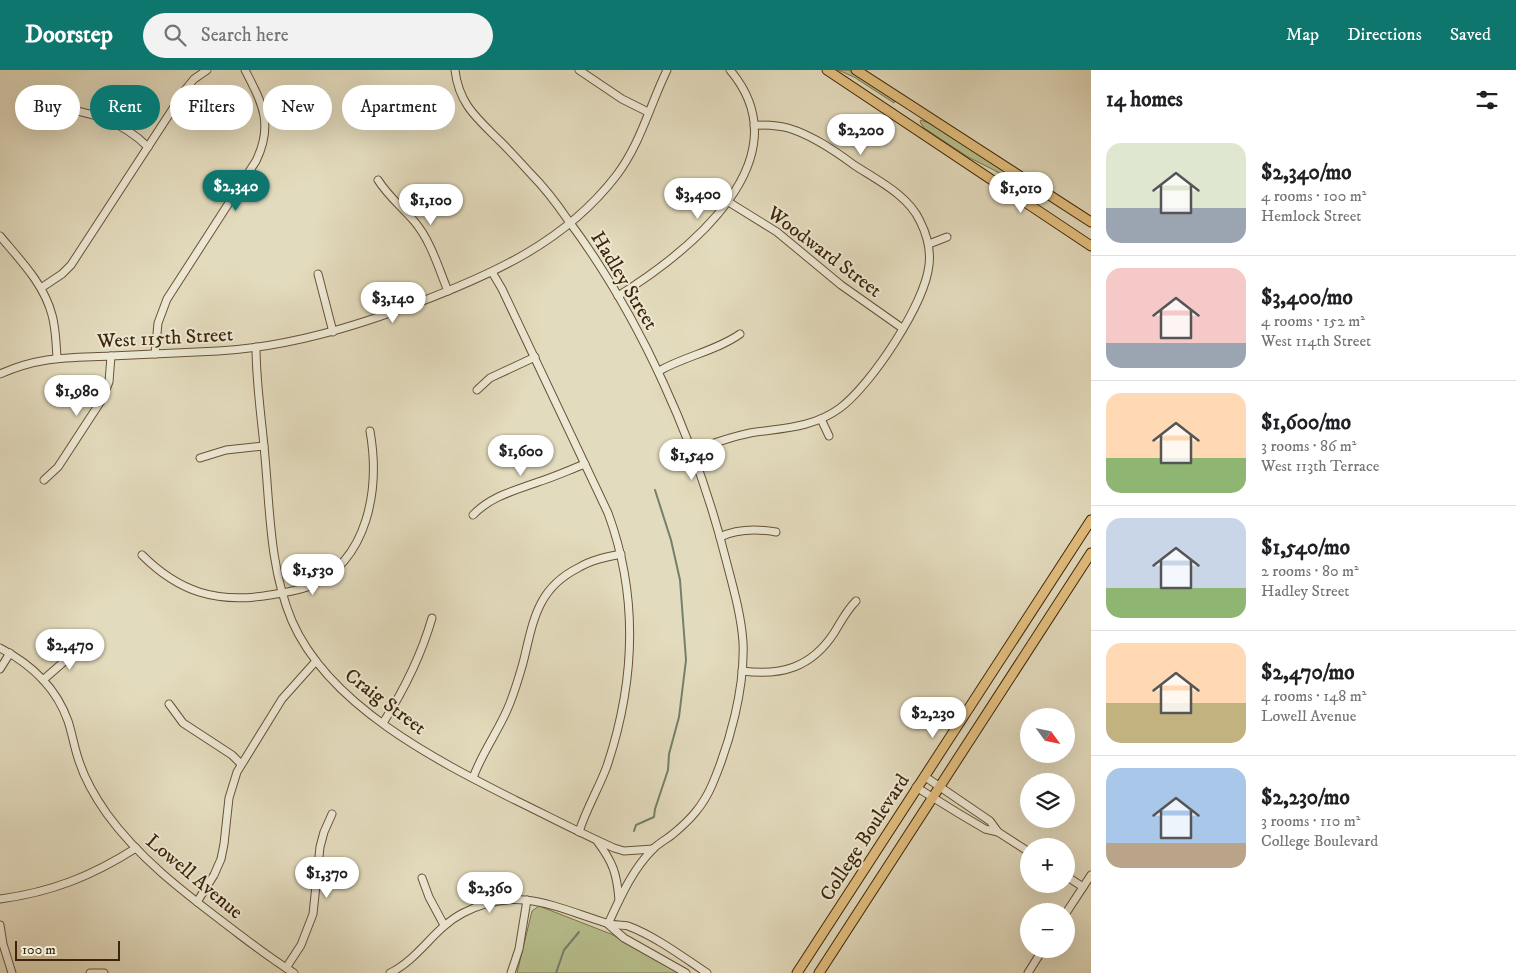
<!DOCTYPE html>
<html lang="en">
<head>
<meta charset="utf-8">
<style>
  :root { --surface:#fff; --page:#f2f2f2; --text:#202124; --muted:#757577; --line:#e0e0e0; --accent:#0f766e }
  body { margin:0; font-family:"IM FELL DW Pica",serif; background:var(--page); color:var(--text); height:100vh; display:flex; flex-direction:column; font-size:19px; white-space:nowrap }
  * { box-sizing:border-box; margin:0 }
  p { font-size:16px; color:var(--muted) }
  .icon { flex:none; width:28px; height:28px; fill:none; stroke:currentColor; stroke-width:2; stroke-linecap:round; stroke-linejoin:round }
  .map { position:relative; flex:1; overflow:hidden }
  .sheet { display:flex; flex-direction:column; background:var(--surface); width:425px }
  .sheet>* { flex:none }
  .top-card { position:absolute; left:15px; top:15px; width:475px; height:45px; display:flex; gap:10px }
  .needle { width:32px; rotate:123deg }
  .fabs { position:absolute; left:1020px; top:638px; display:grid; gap:10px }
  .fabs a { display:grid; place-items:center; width:55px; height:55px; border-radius:50%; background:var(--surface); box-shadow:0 5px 20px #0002; font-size:25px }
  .scale { position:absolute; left:15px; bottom:12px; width:105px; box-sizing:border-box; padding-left:5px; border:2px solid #3e250a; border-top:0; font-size:14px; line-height:18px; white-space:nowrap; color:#3e250a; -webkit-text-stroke:4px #ede8d4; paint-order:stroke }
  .price { position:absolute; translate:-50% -42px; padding:0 11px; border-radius:18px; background:#fff; color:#222; font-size:16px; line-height:32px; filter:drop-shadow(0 1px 2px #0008) }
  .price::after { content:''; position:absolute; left:50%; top:30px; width:15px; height:11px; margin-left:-8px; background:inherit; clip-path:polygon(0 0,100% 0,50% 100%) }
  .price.selected { background:var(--accent); color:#fff }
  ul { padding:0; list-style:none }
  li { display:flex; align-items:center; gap:15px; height:125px; padding:0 15px }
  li+li { border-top:1px solid var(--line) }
  li span { display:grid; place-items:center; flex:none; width:140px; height:100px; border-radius:15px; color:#555 }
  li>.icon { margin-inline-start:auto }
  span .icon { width:60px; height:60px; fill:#fffc; stroke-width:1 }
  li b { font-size:21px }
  h2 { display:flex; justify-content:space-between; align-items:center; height:60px; padding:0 15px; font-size:21px }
  .pill { padding:0 18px; border-radius:22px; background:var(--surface); box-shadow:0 5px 20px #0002; font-size:18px; line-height:45px }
  .pill.selected { background:var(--accent); color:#fff }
  header { display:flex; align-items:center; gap:30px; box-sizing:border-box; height:70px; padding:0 25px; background:var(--accent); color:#fff }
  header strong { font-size:24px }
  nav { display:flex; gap:28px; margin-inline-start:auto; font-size:18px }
  .search { width:350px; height:45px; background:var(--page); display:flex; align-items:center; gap:12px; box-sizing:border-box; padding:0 18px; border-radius:28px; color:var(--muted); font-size:19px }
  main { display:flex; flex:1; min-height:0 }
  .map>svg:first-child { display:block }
  .green { fill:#b8bf8e; stroke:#7b724c }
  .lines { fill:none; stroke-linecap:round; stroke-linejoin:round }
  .stream { stroke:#73806b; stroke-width:2 }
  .minor-casing { stroke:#675237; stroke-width:9 }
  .major-casing { stroke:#3e250a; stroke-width:11 }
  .minor { stroke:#ede8d4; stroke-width:7 }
  .major { stroke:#e2be7e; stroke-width:9 }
  .labels { text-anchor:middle; stroke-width:4; stroke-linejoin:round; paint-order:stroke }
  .street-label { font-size:20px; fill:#3e250a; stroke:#ede8d4 }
</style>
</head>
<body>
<header>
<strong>Doorstep</strong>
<div class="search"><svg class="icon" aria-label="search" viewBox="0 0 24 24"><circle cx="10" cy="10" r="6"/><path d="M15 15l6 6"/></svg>Search here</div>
<nav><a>Map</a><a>Directions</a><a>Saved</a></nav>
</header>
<main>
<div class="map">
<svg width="1091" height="903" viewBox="0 0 1091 903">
  <rect width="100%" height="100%" fill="#e3dbbd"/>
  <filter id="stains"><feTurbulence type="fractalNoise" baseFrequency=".004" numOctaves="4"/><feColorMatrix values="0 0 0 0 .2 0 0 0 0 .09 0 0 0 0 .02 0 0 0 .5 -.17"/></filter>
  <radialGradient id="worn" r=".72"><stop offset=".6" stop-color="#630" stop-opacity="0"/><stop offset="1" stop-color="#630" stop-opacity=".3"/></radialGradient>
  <g class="green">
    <path d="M838 0H850L895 31 894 33 891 31 854 7Z"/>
    <path d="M921 50 929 53 1037 123 1045 129 1044 131 994 100 968 87 924 58 920 52Z"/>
    <path d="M539 836 611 864 680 903H517L532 841Z"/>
  </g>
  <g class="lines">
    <g class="stream">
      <path d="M634 761 636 755 654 747 655 739 668 700 669 684 679 647 686 590 680 510 671 470 655 420"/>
      <path d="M556 903 564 880 579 862"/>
    </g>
    <g class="minor-casing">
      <g id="minor">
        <path d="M455 0C459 35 478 49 501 72 511 82 521 93 531 104 545 118 557 134 568 150 640 246 697 374 726 490 733 517 741 544 743 572 745 618 730 673 712 715 703 736 690 750 673 764 667 769 659 773 653 779 632 800 620 828 608 854"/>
        <path d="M579 0 622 29 648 42"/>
        <path d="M51 37C88 41 121 50 148 77"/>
        <path d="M378 110C388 126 402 137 414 151 431 171 438 197 448 221"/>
        <path d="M727 131 777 162 841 215 902 258"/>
        <path d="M0 166C20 190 44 214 52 245 56 259 56 274 57 288"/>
        <path d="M929 174 947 167"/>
        <path d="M492 202 502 219 608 443C639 527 635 612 607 696 599 718 586 739 579 762"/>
        <path d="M318 204 333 262"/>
        <path d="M41 218 62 204 71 195 185 20 194 9 207 0"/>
        <path d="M618 226C687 183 806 90 730 0"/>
        <path d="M256 277C256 314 262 351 265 387 270 442 270 499 292 551 329 636 436 690 515 730 548 746 580 763 614 778L624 781 653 779"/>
        <path d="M155 284 158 253 167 229 256 91C274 54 262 33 245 0"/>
        <path d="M659 301C685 286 716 281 740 264"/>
        <path d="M0 304C41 286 68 288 111 286 147 284 182 283 218 281 288 277 354 257 420 232 495 203 565 172 616 106 640 75 650 35 667 0"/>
        <path d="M477 320 490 308 535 287"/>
        <path d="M821 349 829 366"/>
        <path d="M692 381C711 374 730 367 750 363 782 358 813 358 840 338 871 315 925 234 929 195 931 179 927 165 920 151 908 125 877 110 854 95 835 81 812 65 788 58 777 55 766 55 754 55"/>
        <path d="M200 388 226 380 264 376"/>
        <path d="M44 410 58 397 101 331 109 312 111 286"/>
        <path d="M473 445C491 426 514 421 538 412 554 407 569 400 585 394"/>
        <path d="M720 467C737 459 758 459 776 462"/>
        <path d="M142 485C179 522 217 534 270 525 283 523 297 521 310 516 369 490 380 418 370 361"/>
        <path d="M0 578C31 594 56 617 68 651 72 663 74 676 78 688 84 708 95 727 107 744 139 788 181 820 223 852 247 870 269 888 294 903"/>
        <path d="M0 599 10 583"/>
        <path d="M742 601C781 606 811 598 834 563 841 552 846 541 856 531"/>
        <path d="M43 610 83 575"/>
        <path d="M169 634 183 653 232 685 241 694"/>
        <path d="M383 653C404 620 421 586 432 548"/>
        <path d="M924 706 990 751 998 762"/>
        <path d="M473 708C482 682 500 659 510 633 515 620 519 607 523 593 533 553 536 519 578 498 591 490 606 487 621 484"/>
        <path d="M916 717 958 743 985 759 998 762 1029 782"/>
        <path d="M597 771C613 792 617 804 619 830"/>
        <path d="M1066 806 1083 817"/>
        <path d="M422 808 429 827 444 855"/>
        <path d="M0 829C52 822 92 806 136 778"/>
        <path d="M197 832 214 805 221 789 224 774 229 728 237 702 282 629 316 591"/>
        <path d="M1066 843 1091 805"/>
        <path d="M0 855 3 874 12 903"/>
        <path d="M609 855 624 868 686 903"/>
        <path d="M286 898 301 875 313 844 320 777 324 762 332 744"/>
        <path d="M90 903H104"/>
        <path d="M390 903C419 889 434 858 463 843 516 815 555 837 606 853 613 856 621 854 628 856 655 866 683 887 707 903"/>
        <path d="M511 903 519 879 527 830"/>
        <path d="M1028 903 1043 879"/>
      </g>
    </g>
    <g class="major-casing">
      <g id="major">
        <path d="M827 0 1091 176"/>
        <path d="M856 0 1091 152"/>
        <path d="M797 903 1091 450"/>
        <path d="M819 903 1091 483"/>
      </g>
    </g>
    <use href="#minor" class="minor"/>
    <use href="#major" class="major"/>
  </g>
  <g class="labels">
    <g class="street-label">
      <text transform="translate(825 181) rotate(37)" y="7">Woodward Street</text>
      <text transform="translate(625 210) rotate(59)" y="7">Hadley Street</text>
      <text transform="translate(165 267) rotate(-3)" y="7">West 115th Street</text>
      <text transform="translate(386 631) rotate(37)" y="7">Craig Street</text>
      <text transform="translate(864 767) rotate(-57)" y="7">College Boulevard</text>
      <text transform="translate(195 806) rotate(40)" y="7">Lowell Avenue</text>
    </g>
  </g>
  <rect width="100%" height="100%" filter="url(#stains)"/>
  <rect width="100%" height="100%" fill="url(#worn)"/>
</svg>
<div class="fabs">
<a><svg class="needle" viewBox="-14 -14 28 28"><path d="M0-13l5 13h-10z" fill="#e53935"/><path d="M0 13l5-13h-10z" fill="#757577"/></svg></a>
<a><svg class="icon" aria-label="layers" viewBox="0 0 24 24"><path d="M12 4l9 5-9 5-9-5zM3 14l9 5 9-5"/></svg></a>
<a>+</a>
<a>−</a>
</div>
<div class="scale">100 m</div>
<b class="price" style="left:861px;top:86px">$2,200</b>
<b class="price selected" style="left:236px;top:142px">$2,340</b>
<b class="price" style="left:1021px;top:144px">$1,010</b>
<b class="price" style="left:698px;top:150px">$3,400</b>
<b class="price" style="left:431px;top:156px">$1,100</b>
<b class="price" style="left:393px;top:254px">$3,140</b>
<b class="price" style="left:77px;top:347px">$1,980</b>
<b class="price" style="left:521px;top:407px">$1,600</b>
<b class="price" style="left:692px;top:411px">$1,540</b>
<b class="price" style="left:313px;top:526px">$1,530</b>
<b class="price" style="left:70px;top:601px">$2,470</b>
<b class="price" style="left:933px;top:669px">$2,230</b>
<b class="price" style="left:327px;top:829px">$1,370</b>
<b class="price" style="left:490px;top:844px">$2,360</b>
<div class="top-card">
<a class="pill">Buy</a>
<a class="pill selected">Rent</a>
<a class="pill">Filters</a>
<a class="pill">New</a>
<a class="pill">Apartment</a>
</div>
</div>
<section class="sheet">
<h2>14 homes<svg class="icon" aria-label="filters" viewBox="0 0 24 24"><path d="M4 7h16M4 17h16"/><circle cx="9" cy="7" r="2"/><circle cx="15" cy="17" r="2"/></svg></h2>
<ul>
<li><span style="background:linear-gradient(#dfe7d0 65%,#9aa5b1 0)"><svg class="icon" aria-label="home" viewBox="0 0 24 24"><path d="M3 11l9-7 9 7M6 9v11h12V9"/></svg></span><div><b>$2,340/mo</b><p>4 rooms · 100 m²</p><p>Hemlock Street</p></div></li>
<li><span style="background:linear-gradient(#f6c9c9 75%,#9aa5b1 0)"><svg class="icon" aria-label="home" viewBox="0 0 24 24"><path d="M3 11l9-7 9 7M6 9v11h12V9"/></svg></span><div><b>$3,400/mo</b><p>4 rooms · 152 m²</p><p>West 114th Street</p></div></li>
<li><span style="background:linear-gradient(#ffd9b3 65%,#8fb573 0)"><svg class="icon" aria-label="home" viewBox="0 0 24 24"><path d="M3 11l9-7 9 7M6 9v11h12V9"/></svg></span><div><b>$1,600/mo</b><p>3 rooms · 86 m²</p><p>West 113th Terrace</p></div></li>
<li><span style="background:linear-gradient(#c9d6e8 70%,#8fb573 0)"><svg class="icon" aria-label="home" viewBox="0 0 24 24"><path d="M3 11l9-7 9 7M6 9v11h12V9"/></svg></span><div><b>$1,540/mo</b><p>2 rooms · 80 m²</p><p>Hadley Street</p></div></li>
<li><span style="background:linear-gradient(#ffd9b3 60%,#c2b280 0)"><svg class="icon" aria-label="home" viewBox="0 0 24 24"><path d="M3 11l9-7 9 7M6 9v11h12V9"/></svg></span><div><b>$2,470/mo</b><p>4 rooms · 148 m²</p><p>Lowell Avenue</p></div></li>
<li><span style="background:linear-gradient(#a9c7e8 75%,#b9a48a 0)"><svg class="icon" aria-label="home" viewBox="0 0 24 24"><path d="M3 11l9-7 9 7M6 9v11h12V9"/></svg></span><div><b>$2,230/mo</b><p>3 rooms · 110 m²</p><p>College Boulevard</p></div></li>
</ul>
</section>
</main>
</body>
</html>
